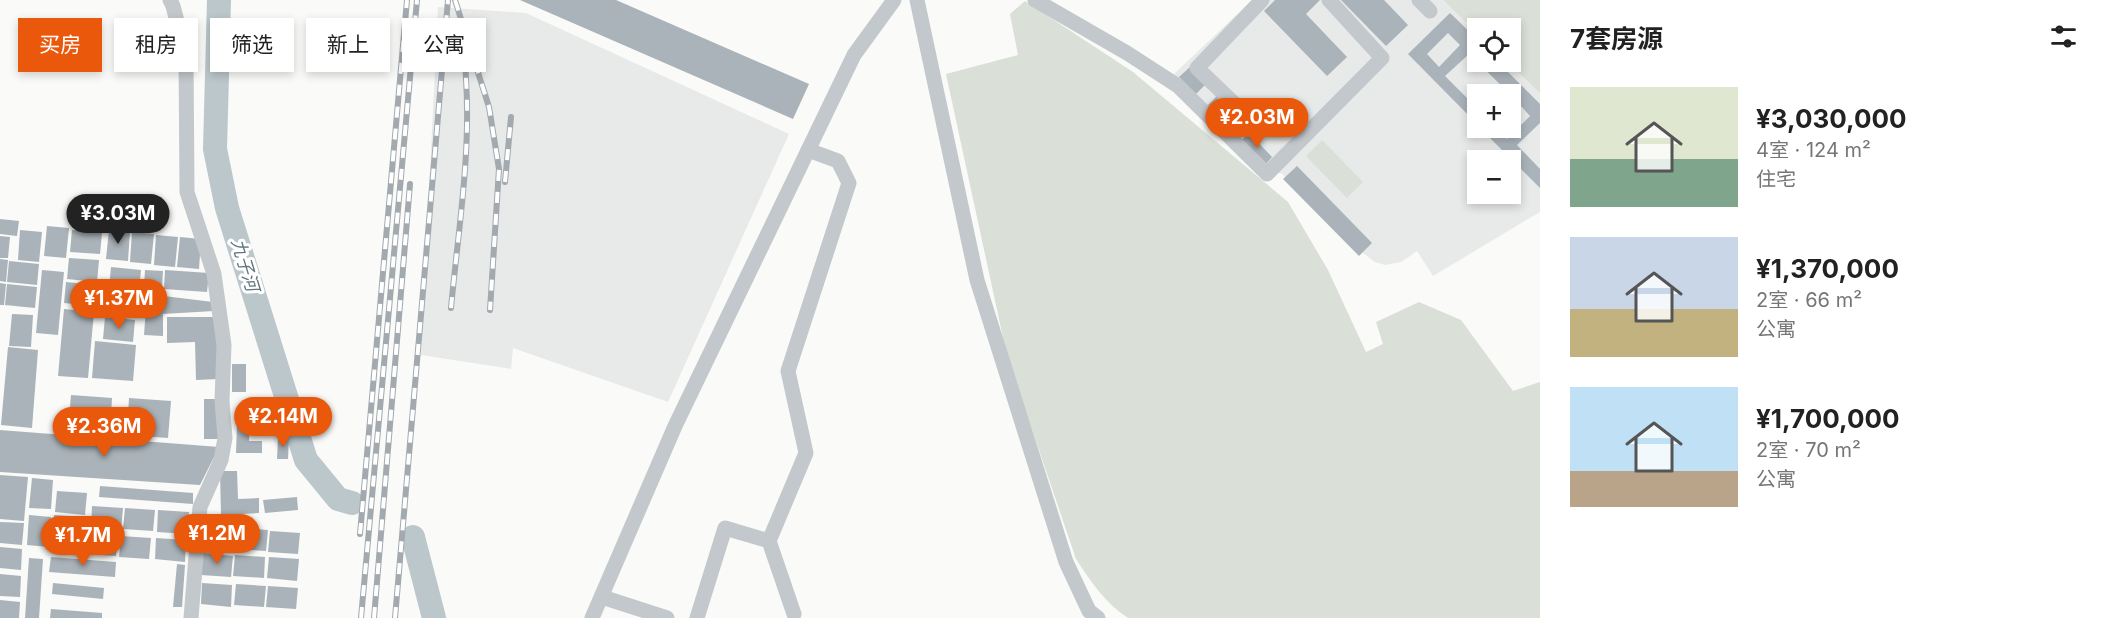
<!DOCTYPE html>
<html lang="zh">
<head>
<meta charset="utf-8">
<style>
  :root { --surface:#fff; --page:#f6f6f6; --text:#222; --muted:#767676; --accent:#ea580c }
  body { margin:0; font-family:Inter,"Noto Sans SC",sans-serif; background:var(--page); color:var(--text); height:100vh; display:flex; flex-direction:column; font-size:22px; white-space:nowrap }
  * { box-sizing:border-box; margin:0 }
  p { font-size:20px; color:var(--muted) }
  .icon { flex:none; width:33px; height:33px; fill:none; stroke:currentColor; stroke-width:2; stroke-linecap:round; stroke-linejoin:round }
  .map { position:relative; flex:1; overflow:hidden }
  .drawer { display:flex; flex-direction:column; background:var(--surface); width:570px }
  .drawer>* { flex:none }
  .guide { position:absolute; left:18px; top:18px; width:570px; height:54px; display:flex; gap:12px }
  .tools { position:absolute; left:1467px; top:18px; display:grid; gap:12px }
  .tools a { display:grid; place-items:center; width:54px; height:54px; border-radius:0px; background:var(--surface); box-shadow:0 3px 9px #0003; font-size:30px }
  .price { position:absolute; translate:-50% -51px; padding:0 14px; border-radius:21px; background:var(--accent); color:#fff; font-size:20px; line-height:39px; filter:drop-shadow(0 2px 3px #0008) }
  .price::after { content:''; position:absolute; left:50%; top:36px; width:18px; height:14px; margin-left:-9px; background:inherit; clip-path:polygon(0 0,100% 0,50% 100%) }
  .price.on { background:#222; color:#fff }
  ul { padding:0; list-style:none }
  li { display:flex; align-items:center; gap:18px; height:150px; padding:0 30px }
  li span { display:grid; place-items:center; flex:none; width:168px; height:120px; border-radius:0px; color:#555 }
  li>.icon { margin-inline-start:auto }
  span .icon { width:72px; height:72px; fill:#fffc; stroke-width:1 }
  li b { font-size:26px }
  h2 { display:flex; justify-content:space-between; align-items:center; height:72px; padding:0 30px; font-size:26px }
  .chip { padding:0 21px; border-radius:0px; background:var(--surface); box-shadow:0 3px 9px #0003; font-size:21px; line-height:54px }
  .chip.on { background:var(--accent); color:#fff }
  main { display:flex; flex:1; min-height:0 }
  .map>svg:first-child { display:block }
  .built { fill:#e8e9e9; fill-rule:evenodd }
  .green { fill:#dadfd7 }
  .lines { fill:none; stroke-linecap:round; stroke-linejoin:round }
  .river { stroke:#bbc7cb; stroke-width:24 }
  .building { fill:#aab3b9; fill-rule:evenodd }
  .minor { stroke:#c3c8cc; stroke-width:15 }
  .rail-casing { stroke:#a2aab0; stroke-width:6 }
  .rail { stroke:#fff; stroke-width:4; stroke-dasharray:11; stroke-linecap:butt }
  .labels { text-anchor:middle; stroke-width:6; stroke-linejoin:round; paint-order:stroke }
  .water-label { font-size:18px; font-style:italic; fill:#60757c; stroke:#fff }
</style>
</head>
<body>
<main>
<div class="map">
<svg width="1540" height="618" viewBox="0 0 1540 618">
  <rect width="100%" height="100%" fill="#fafaf8"/>
  <g class="built">
    <path d="M1252 0H1443L1477 33 1478 62H1507L1540 93V212L1433 276 1417 251 1401 262 1385 265 1375 262 1359 250 1282 174 1264 167 1174 74ZM1478 94H1510V128H1478ZM1478 160H1510V194H1478Z"/>
    <path d="M438 7 526 13 789 134 668 402 513 348 511 369 421 355Z"/>
  </g>
  <g class="green">
    <path d="M1443 0H1540V93L1507 62H1510V28H1478L1477 33Z"/>
    <path d="M1025 1 1133 72 1288 202 1328 270 1366 352 1383 344 1376 322 1419 302 1461 320 1513 391 1540 382V618H1128C1105 603 1091 582 1076 559L1007 356 946 74 1018 55 1010 14Z"/>
    <path d="M1322 140 1363 182 1347 198 1306 156Z"/>
  </g>
  <g class="lines">
    <g class="river">
      <path d="M219 0 215 149 227 208 306 460 338 499 352 503"/>
      <path d="M413 537 434 618"/>
    </g>
  </g>
  <g class="building">
    <path d="M520 0H616L809 84 793 119Z"/>
    <path d="M1275 0H1320L1306 14 1347 57 1327 76 1264 11Z"/>
    <path d="M1341 0H1384L1408 25 1386 46Z"/>
    <path d="M1450 13 1478 40V62H1498L1540 104V123L1517 145 1540 169V188L1480 128H1496L1507 139 1530 116 1510 94 1469 54 1445 76 1478 109V125L1408 54ZM1448 33 1460 45 1439 67 1427 54Z"/>
    <path d="M1190 67 1206 84 1196 94 1179 77Z"/>
    <path d="M1217 96 1245 123 1235 134 1206 107Z"/>
    <path d="M1249 133 1272 157 1265 165 1241 141Z"/>
    <path d="M1297 166 1372 243 1359 256 1283 179Z"/>
    <path d="M0 219 19 221 17 236 0 234Z"/>
    <path d="M47 226 69 228 66 258 44 256Z"/>
    <path d="M20 230 42 232 39 262 18 260Z"/>
    <path d="M72 230 102 233 100 254 70 252Z"/>
    <path d="M109 230 130 231 128 261 106 259Z"/>
    <path d="M132 232 154 234 151 264 130 262Z"/>
    <path d="M156 235 178 237 175 267 154 265Z"/>
    <path d="M0 236 10 237 8 258H0Z"/>
    <path d="M180 237 201 239 199 269 177 267Z"/>
    <path d="M69 258 99 260 97 282 67 279Z"/>
    <path d="M0 259 8 260 6 282 0 281Z"/>
    <path d="M9 261 39 264 37 285 7 282Z"/>
    <path d="M111 267 141 270 139 292 109 289Z"/>
    <path d="M42 270 64 272 58 335 36 333Z"/>
    <path d="M145 270 163 271 161 303 143 301Z"/>
    <path d="M165 270 209 273 207 292 164 289Z"/>
    <path d="M66 282 96 285 94 306 64 303Z"/>
    <path d="M0 283 6 284 4 305H0Z"/>
    <path d="M7 284 37 287 35 308 5 305Z"/>
    <path d="M107 292 138 295 135 316 105 313Z"/>
    <path d="M164 296 213 302 214 311 163 314V336L144 335 146 308 163 309Z"/>
    <path d="M64 309 94 312 88 378 58 376Z"/>
    <path d="M12 314 33 315 31 347 9 346Z"/>
    <path d="M105 317 135 320 133 342 103 339Z"/>
    <path d="M167 317H217L218 379 196 380 195 342 167 343Z"/>
    <path d="M95 341 136 345 133 381 92 378Z"/>
    <path d="M8 347 38 350 32 428 1 425Z"/>
    <rect x="232" y="364" width="14" height="28"/>
    <path d="M71 395 112 398 110 435 68 431Z"/>
    <path d="M129 398 171 401 168 438 127 435Z"/>
    <rect x="204" y="399" width="15" height="40"/>
    <path d="M237 424 250 425 249 441H262V453H236Z"/>
    <path d="M0 430 219 447 200 485 0 472Z"/>
    <path d="M278 438H289L288 459H277Z"/>
    <path d="M220 471H237L238 499 259 498V513L221 515Z"/>
    <path d="M0 475 28 477 24 521 0 519Z"/>
    <path d="M32 478 53 480 51 509 29 508Z"/>
    <path d="M100 486 193 493V504L99 497Z"/>
    <path d="M57 491 87 493 85 515 55 512Z"/>
    <path d="M297 497 298 510 265 513 263 500Z"/>
    <path d="M92 506 123 508 121 530 91 528Z"/>
    <path d="M125 508 155 510 153 531 123 529Z"/>
    <path d="M158 510 189 512 187 534 157 532Z"/>
    <path d="M29 515 51 517 49 547 27 545Z"/>
    <path d="M54 515 84 517 83 538 53 536Z"/>
    <path d="M0 522 24 523 22 545 0 543Z"/>
    <path d="M206 526 236 528 234 549 204 547Z"/>
    <path d="M238 528 268 530 266 551 236 549Z"/>
    <path d="M270 531 300 533 298 554 268 552Z"/>
    <path d="M88 533 118 535 116 556 86 554Z"/>
    <path d="M121 536 151 538 149 559 119 557Z"/>
    <path d="M156 538 186 540 185 562 155 559Z"/>
    <path d="M0 547 22 549 21 570 0 568Z"/>
    <path d="M203 553 233 556 231 577 201 575Z"/>
    <path d="M235 555 265 557 264 578 233 576Z"/>
    <path d="M51 557 116 562 115 577 49 572Z"/>
    <path d="M269 557 299 559 297 581 267 578Z"/>
    <path d="M29 558 43 559 39 618H25Z"/>
    <path d="M177 564 185 565 182 607H173Z"/>
    <path d="M0 574 21 576 20 597 0 596Z"/>
    <path d="M53 583 104 588 103 599 52 594Z"/>
    <path d="M202 583 232 585 231 607 201 604Z"/>
    <path d="M236 584 266 586 264 607 234 605Z"/>
    <path d="M268 586 298 588 296 609 266 607Z"/>
    <path d="M0 600 20 602 19 618H0Z"/>
    <path d="M51 609 102 613V618H50Z"/>
  </g>
  <g class="lines">
    <g class="minor">
      <path d="M170 0 173 6 186 56 187 192 214 274 224 345 222 401 225 438 221 460 200 507 191 618"/>
      <path d="M917 0 977 280 1066 562 1089 611 1098 618"/>
      <path d="M1035 0 1127 53 1178 86 1267 174 1382 58 1329 0"/>
      <path d="M1419 0 1430 11"/>
      <path d="M1243 112 1197 68 1262 0"/>
      <path d="M769 541 806 453 788 371 849 183 838 161 808 150"/>
      <path d="M602 597 667 618"/>
      <path d="M592 618 675 426 854 55 894 0"/>
      <path d="M697 618 725 528 769 541 794 614"/>
    </g>
    <g class="rail-casing">
      <g id="rail">
        <path d="M455 0 489 107 499 169 490 310"/>
        <path d="M505 182 511 117"/>
        <path d="M451 308C458 232 471 155 466 79 466 66 462 52 460 39"/>
        <path d="M360 534 407 0"/>
        <path d="M361 618 417 0"/>
        <path d="M374 618 410 184"/>
        <path d="M395 618 448 0"/>
      </g>
    </g>
    <use href="#rail" class="rail"/>
  </g>
  <g class="labels">
    <g class="water-label">
      <text transform="translate(245 265) rotate(73)" y="6">九子河</text>
    </g>
  </g>
</svg>
<div class="tools">
<a><svg class="icon" aria-label="locate" viewBox="0 0 24 24"><circle cx="12" cy="12" r="6"/><path d="M12 2v4M12 18v4M2 12h4M18 12h4"/></svg></a>
<a>+</a>
<a>−</a>
</div>
<b class="price" style="left:1257px;top:149px">¥2.03M</b>
<b class="price on" style="left:118px;top:245px">¥3.03M</b>
<b class="price" style="left:119px;top:330px">¥1.37M</b>
<b class="price" style="left:283px;top:448px">¥2.14M</b>
<b class="price" style="left:104px;top:458px">¥2.36M</b>
<b class="price" style="left:217px;top:565px">¥1.2M</b>
<b class="price" style="left:83px;top:567px">¥1.7M</b>
<div class="guide">
<a class="chip on">买房</a>
<a class="chip">租房</a>
<a class="chip">筛选</a>
<a class="chip">新上</a>
<a class="chip">公寓</a>
</div>
</div>
<section class="drawer">
<h2>7套房源<svg class="icon" aria-label="filters" viewBox="0 0 24 24"><path d="M4 7h16M4 17h16"/><circle cx="9" cy="7" r="2"/><circle cx="15" cy="17" r="2"/></svg></h2>
<ul>
<li><span style="background:linear-gradient(#dfe7d0 60%,#7fa58c 0)"><svg class="icon" aria-label="home" viewBox="0 0 24 24"><path d="M3 11l9-7 9 7M6 9v11h12V9"/></svg></span><div><b>¥3,030,000</b><p>4室 · 124 m²</p><p>住宅</p></div></li>
<li><span style="background:linear-gradient(#c9d6e8 60%,#c2b280 0)"><svg class="icon" aria-label="home" viewBox="0 0 24 24"><path d="M3 11l9-7 9 7M6 9v11h12V9"/></svg></span><div><b>¥1,370,000</b><p>2室 · 66 m²</p><p>公寓</p></div></li>
<li><span style="background:linear-gradient(#bfe0f5 70%,#b9a48a 0)"><svg class="icon" aria-label="home" viewBox="0 0 24 24"><path d="M3 11l9-7 9 7M6 9v11h12V9"/></svg></span><div><b>¥1,700,000</b><p>2室 · 70 m²</p><p>公寓</p></div></li>
</ul>
</section>
</main>
</body>
</html>
